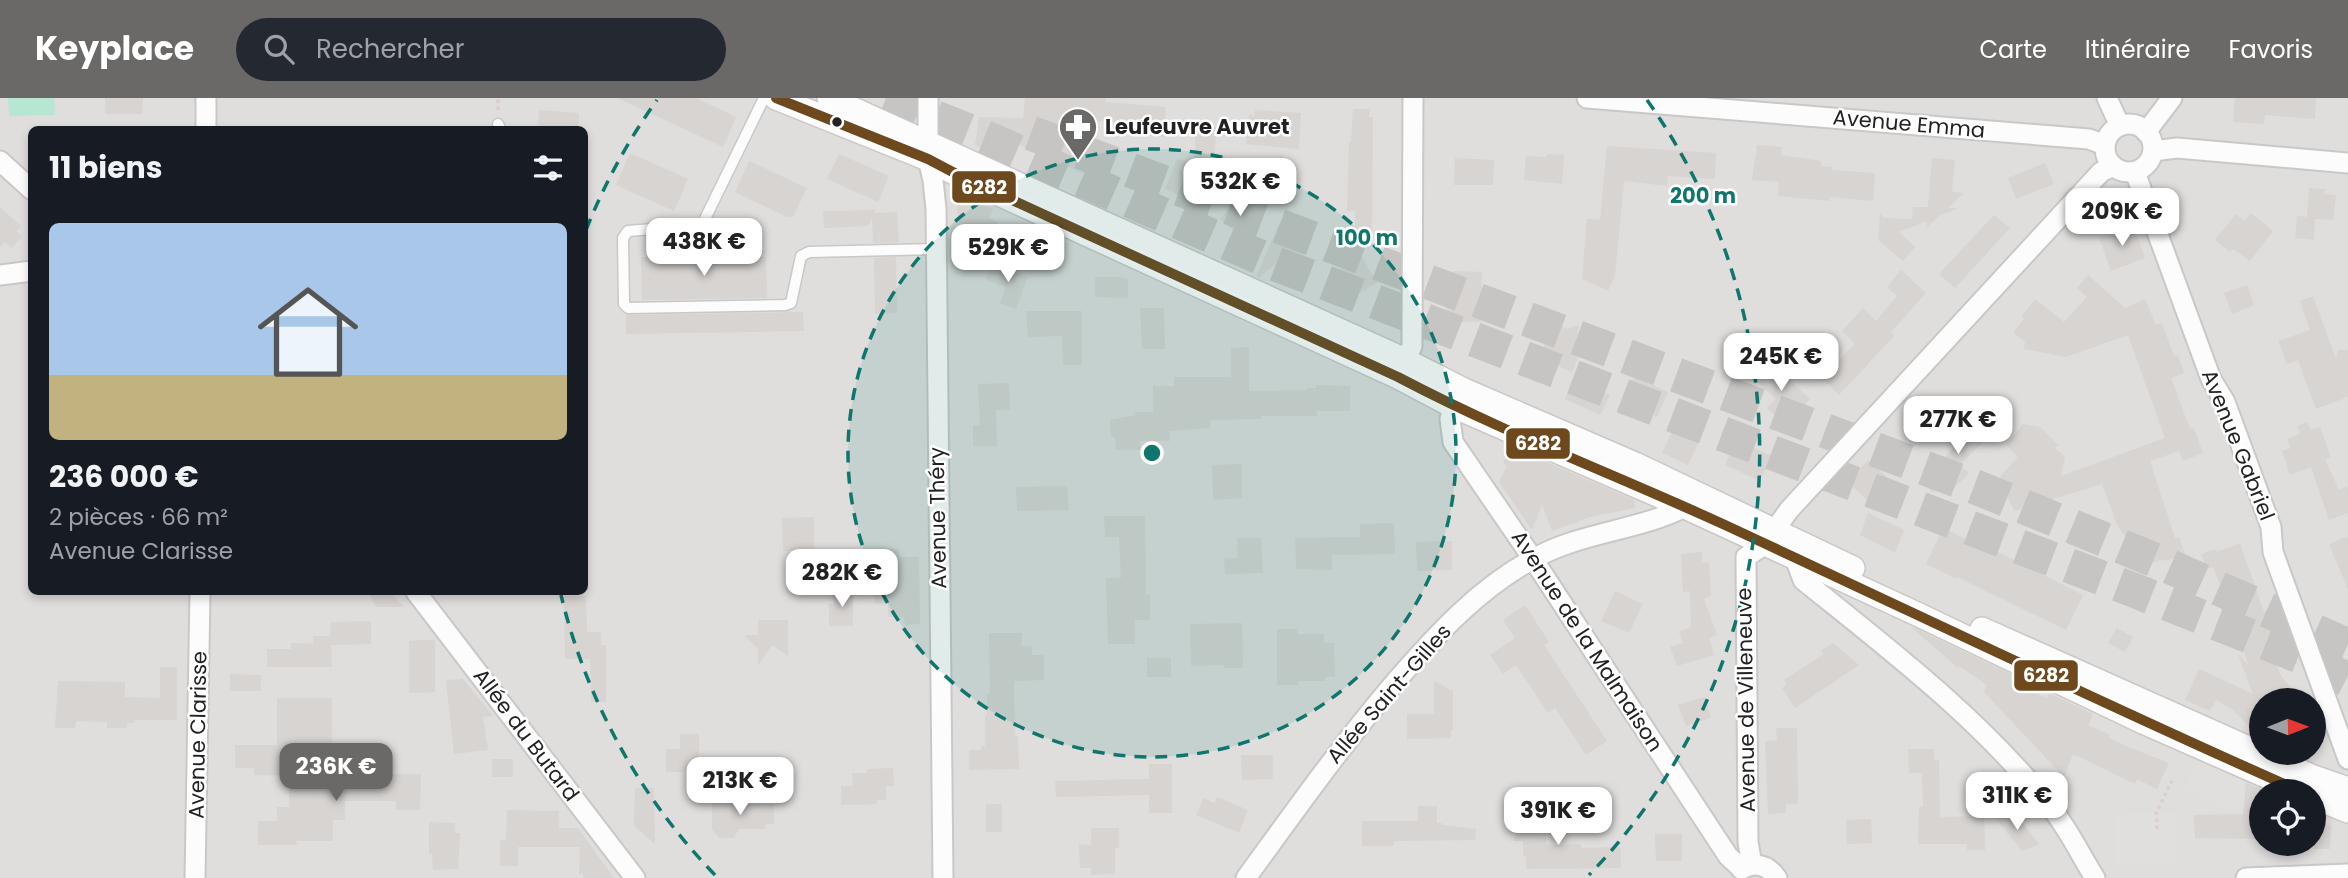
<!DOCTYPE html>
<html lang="fr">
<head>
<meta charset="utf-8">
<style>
  :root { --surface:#171b24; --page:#242831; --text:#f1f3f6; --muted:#9ea1a6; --line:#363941; --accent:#6a6968 }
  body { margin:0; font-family:Poppins,sans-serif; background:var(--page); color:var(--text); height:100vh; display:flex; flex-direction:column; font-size:26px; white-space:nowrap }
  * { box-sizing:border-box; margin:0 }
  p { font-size:23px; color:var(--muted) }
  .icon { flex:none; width:38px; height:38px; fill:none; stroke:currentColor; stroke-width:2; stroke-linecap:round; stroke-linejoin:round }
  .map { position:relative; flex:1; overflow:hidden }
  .drawer { position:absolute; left:28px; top:28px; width:560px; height:469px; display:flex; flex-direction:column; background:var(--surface); border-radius:10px; box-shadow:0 4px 10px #0003 }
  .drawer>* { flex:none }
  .needle { width:46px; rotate:89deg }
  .controls { position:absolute; left:2249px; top:590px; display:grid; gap:14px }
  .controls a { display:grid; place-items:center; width:77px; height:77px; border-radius:50%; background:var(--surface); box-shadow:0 4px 10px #0003; font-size:35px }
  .price { position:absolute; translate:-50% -60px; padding:0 16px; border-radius:14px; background:#fff; color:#222; font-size:23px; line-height:46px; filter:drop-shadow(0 2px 4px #0008) }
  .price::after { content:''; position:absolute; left:50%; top:42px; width:21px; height:16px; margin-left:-10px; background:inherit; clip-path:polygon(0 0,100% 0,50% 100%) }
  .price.on { background:var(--accent); color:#fff }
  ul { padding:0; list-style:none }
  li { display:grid; align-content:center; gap:14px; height:371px; padding:0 21px }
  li+li { border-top:2px solid var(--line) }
  li span { display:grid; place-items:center; height:217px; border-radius:10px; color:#555 }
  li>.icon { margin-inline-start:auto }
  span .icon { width:126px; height:126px; fill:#fffc; stroke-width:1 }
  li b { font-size:30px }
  h2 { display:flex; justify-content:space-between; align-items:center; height:84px; padding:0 21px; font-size:30px }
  header { display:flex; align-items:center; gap:42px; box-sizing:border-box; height:98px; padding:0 35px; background:var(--accent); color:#fff }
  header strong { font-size:33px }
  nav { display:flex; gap:38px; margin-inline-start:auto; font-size:24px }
  .search { width:490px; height:63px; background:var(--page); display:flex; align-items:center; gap:18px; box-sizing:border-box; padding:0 24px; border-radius:38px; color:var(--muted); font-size:26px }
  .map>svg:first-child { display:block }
  .residential { fill:#dfdedc; fill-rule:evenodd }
  .pitch { fill:#b7e6d2 }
  .parking { fill:#e0dfde }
  .building { fill:#d7d4d2 }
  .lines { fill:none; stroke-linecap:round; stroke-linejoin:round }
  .motorway-tunnel { stroke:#c7c5c3; stroke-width:35; stroke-dasharray:35 18; stroke-linecap:butt }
  .service-casing { stroke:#c9c8c7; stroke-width:13 }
  .minor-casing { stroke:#c9c8c7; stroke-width:23 }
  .tertiary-casing { stroke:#c9c8c7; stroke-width:26 }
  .path { stroke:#dccecd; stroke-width:3.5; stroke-dasharray:3.5 3.5; stroke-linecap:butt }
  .service { stroke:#fdfcfc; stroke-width:10 }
  .minor { stroke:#fdfcfc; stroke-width:19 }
  .tertiary { stroke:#fdfcfc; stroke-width:23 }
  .bus-1-casing { stroke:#fff; stroke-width:16 }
  .bus-1 { stroke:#6e491e; stroke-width:10 }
  .ring { fill:none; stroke:#0f766e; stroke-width:3.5; stroke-dasharray:12 9 }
  .bus-dot { fill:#222; stroke:#fff; stroke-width:2.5 }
  .labels { text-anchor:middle; stroke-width:5; stroke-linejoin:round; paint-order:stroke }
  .street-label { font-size:21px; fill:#222; stroke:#fff }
  .poi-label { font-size:21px; font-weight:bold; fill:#222; stroke:#fff; text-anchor:start }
  .centre { fill:#0f766e; stroke:#fff; stroke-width:3.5 }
  .ring-label { font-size:21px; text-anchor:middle; font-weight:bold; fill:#0f766e; stroke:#fff; stroke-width:5; stroke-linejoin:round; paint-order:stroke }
  .line-badge { stroke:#fff; stroke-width:2.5 }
  .badge-label { font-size:19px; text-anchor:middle; font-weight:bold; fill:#fff }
</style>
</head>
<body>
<header>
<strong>Keyplace</strong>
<div class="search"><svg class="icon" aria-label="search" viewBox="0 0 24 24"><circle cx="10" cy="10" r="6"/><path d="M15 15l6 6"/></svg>Rechercher</div>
<nav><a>Carte</a><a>Itinéraire</a><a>Favoris</a></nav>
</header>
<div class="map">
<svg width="2348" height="780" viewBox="0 0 2348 780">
  <rect width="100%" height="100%" fill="#f0eeeb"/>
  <path class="residential" d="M0 0H2348V780H0ZM32 32H584V494H32ZM2261 602H2314V654H2261ZM2261 693H2314V746H2261Z"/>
  <path class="pitch" d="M8 0H54L55 17 9 18Z"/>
  <g class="parking">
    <path d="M2294 563 2306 578 2332 644 2313 662 2298 655 2314 654V602H2281L2292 591 2274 571Z"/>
    <path d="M2196 663 2246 685 2243 715 2218 707 2185 690Z"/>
    <path d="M2176 714 2177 764 2116 766 2115 716Z"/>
  </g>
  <g class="building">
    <path d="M105 0H143L142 16H105Z"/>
    <path d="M617 0H696L736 19 723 49Z"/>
    <path d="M1025 0H1106L1105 4 1166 9 1164 39 1126 36 1127 24 1085 23 1074 46 1101 59 1091 79 1002 39 994 56 975 47 979 19 1023 20Z"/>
    <path d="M2235 0H2316L2315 21 2265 17 2264 26 2233 24Z"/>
    <path d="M1353 11H1370L1369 19H1373L1372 135 1355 136V113H1347L1349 44H1351Z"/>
    <path d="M539 12 579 15 578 32H538Z"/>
    <path d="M1255 12 1301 15 1299 51 1246 46 1249 17 1254 18Z"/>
    <path d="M1196 27 1217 29 1214 60 1233 62 1230 92 1191 82 1183 99 1165 91 1177 61 1194 65Z"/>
    <path d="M1757 47 1782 49 1781 57 1821 63V68L1832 69V72L1875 75 1873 103 1830 99V103L1778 98 1779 84 1752 82Z"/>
    <path d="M1607 48 1716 55 1715 81 1668 78 1667 88 1624 83 1615 178 1608 193 1582 181 1587 121 1600 122Z"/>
    <path d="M630 55 688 81 674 113 616 87Z"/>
    <path d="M839 56 889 78 878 104 827 81Z"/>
    <path d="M1547 56 1564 57 1562 86 1524 82 1526 58 1547 59Z"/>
    <path d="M1455 60 1494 62 1493 87H1454Z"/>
    <path d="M1932 60 1955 62 1952 94 1964 95 1948 110H1959L1939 118 1926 130 1927 123 1899 134 1915 149 1903 163 1878 142 1880 116 1884 120 1912 121 1913 109H1928Z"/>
    <path d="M749 63 807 90 793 119H787L735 94Z"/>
    <path d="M2045 65 2054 86 2016 101 2008 80Z"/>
    <path d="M2309 90 2325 91 2324 96 2336 97 2333 122 2315 121 2314 142 2295 140 2297 118 2307 119Z"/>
    <path d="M966 98 993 111 989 120 998 124 991 139 958 124 957 105Z"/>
    <path d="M1234 103 1251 110 1260 117 1242 140 1220 121Z"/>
    <path d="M0 109 21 128 16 133 22 139 11 150 5 144 0 149Z"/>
    <path d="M875 112 874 115 897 114 899 144 873 145 872 119 868 128 824 130 823 113Z"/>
    <path d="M2251 115 2273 133 2250 163 2233 151 2230 154 2215 142 2236 116 2244 123Z"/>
    <path d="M1994 117 2010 130 1955 190 1939 176Z"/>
    <path d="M1279 126 1288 130 1290 128 1312 138 1302 159 1294 156 1289 166 1280 162 1259 180 1256 179Z"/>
    <path d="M2133 127 2145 160 2111 173 2099 139Z"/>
    <path d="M641 159H766L767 200 642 202Z"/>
    <path d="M896 159 897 215 875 216 874 160Z"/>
    <path d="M1362 159 1377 185 1348 201 1333 174Z"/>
    <path d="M991 166 1028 179 1016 211 1000 205 1006 189 986 182Z"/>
    <path d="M1901 172 1926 195 1891 234 1894 238 1839 297 1823 281 1855 245 1842 233 1863 210 1876 223 1897 198 1887 189Z"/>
    <path d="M1453 173 1482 174 1481 224H1447V207L1454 206Z"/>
    <path d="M2088 177 2125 210 2145 201 2156 227 2162 225 2174 258 2178 257 2184 275 2171 280 2190 331 2194 330 2203 355 2183 363 2179 353 2150 363 2175 440 2179 439 2185 456 2165 463 2164 461 2146 467 2117 427 2102 386 2014 413 2004 390 1997 382 2018 359 2006 347 2023 326 2040 329 2058 347 2055 350 2065 359 2061 378 2165 340 2128 237 2066 259 2024 251 2025 244 2013 234 2024 221 2022 218 2035 201 2064 224 2087 199 2077 190Z"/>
    <path d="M1095 179H1120L1128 182V200L1095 199Z"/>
    <path d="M2247 187 2254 207 2232 216 2224 195Z"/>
    <path d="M2313 198 2336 261 2338 252H2348V299L2316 311 2298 262 2287 266 2278 243 2310 232 2300 203Z"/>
    <path d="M1140 210H1164L1165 251H1142Z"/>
    <path d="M1026 213H1082V267H1063L1062 238 1028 239Z"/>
    <path d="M803 214 804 233 626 236V217Z"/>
    <path d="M1554 225 1567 231 1579 227 1576 245 1583 248 1572 274 1539 259Z"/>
    <path d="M1249 249V293L1307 292V290H1316V287L1350 288V313H1317V318H1261V321L1210 322V330L1169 333 1170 343H1140V352H1116L1115 339H1111L1110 322 1135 317V314H1153V288H1174V279H1231V250Z"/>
    <path d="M1769 263 1810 301 1786 328 1767 310 1776 301 1753 280Z"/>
    <path d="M1634 279 1668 294 1657 319 1637 310 1636 313 1621 306Z"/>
    <path d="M1575 280 1610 297 1600 317 1565 301Z"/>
    <path d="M1009 285 1010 312H996L997 348H973V327H980L978 286Z"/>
    <path d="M1976 318 1993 333 1960 367 1969 375 1954 390 1947 383 1939 391 1932 394 1922 384 1956 347 1952 343Z"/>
    <path d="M2307 324 2311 332 2320 329 2331 359 2325 361 2339 392 2348 388V415L2329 422 2311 369 2290 377 2282 353 2291 350 2287 341 2300 336 2297 328Z"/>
    <path d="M1687 328 1703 335 1688 367 1662 355 1673 331 1684 336Z"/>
    <path d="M1737 342 1772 358 1760 383 1725 367Z"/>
    <path d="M1514 350 1634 402 1635 410 1590 419 1552 433 1542 407 1532 432 1499 384 1507 368 1503 365 1508 354Z"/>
    <path d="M1868 362 1887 379 1867 402 1848 384Z"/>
    <path d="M1242 366V400L1213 402 1212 367Z"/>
    <path d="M1067 388 1069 412 1017 413 1016 389Z"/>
    <path d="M1868 415 1904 432 1895 455 1860 437Z"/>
    <path d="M1104 418H1145L1146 497H1150V522H1135V546H1108L1106 480H1121L1119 439H1105Z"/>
    <path d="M814 419V453H783L782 420Z"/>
    <path d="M1394 425 1395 456 1332 457V472L1296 471 1295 440 1360 439V426Z"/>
    <path d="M1943 430 1997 456 1998 454 2083 497 2066 532 1957 479V481L1926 466Z"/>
    <path d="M2348 438V491L2329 446Z"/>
    <path d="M1237 440H1261L1263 475 1225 476 1224 460H1238Z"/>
    <path d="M1452 443V472L1417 473 1416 444Z"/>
    <path d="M2240 445 2264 514 2268 512 2275 531 2272 533 2277 547 2270 550 2281 578 2292 591 2281 602H2261V621L2251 630 2233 612 2216 602 2210 613 2185 602 2199 571 2253 596 2238 556 2249 568 2239 539 2247 536 2244 529H2247L2229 484 2220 487 2213 469 2207 471 2201 456 2215 451 2217 454Z"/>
    <path d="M899 451V459H919L920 526 905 527 904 519H888V505L875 506 874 452Z"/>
    <path d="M1702 454V465L1709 464 1711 498 1704 501 1717 537 1709 540 1714 557 1677 568 1670 549 1683 545 1679 534 1691 529 1690 493 1683 494 1681 456Z"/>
    <path d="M833 493H853V528H829V506H834Z"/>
    <path d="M1615 493 1643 506 1629 535 1601 523Z"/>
    <path d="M368 494H390L404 509H376Z"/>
    <path d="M564 498H586L587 534H601V547H606V604H591L590 561H565Z"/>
    <path d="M1525 507 1549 544 1544 547 1607 643 1586 657 1555 610 1548 615 1516 567 1503 576 1490 557 1515 540 1503 522Z"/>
    <path d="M758 522H788V558L772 547 758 567V551L744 537H758Z"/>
    <path d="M371 523V546L331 547 332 569H267V551H291V545L313 546V538H330L331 524Z"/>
    <path d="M1242 525 1243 570H1224V567L1191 568 1190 526Z"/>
    <path d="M1910 528 2021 581 2018 587 2047 600 2049 595 2093 616 2088 627 2110 637 2108 639 2128 649 2169 665 2157 691 2137 681 2135 686 2073 656 2064 679 1984 594 1987 587 1959 568 1958 570Z"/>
    <path d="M2117 530 2133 539 2125 554 2108 545Z"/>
    <path d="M1277 531H1298V536H1324V545H1334L1335 579H1325V583H1298V587H1277Z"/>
    <path d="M989 535H1022V548H1032V557H1044V582L1014 583 1015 638H1018L1019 671 969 672V652H981V648H985V617H987V596H990Z"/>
    <path d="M424 542H435V594L409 595V543Z"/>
    <path d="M1833 545 1859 567 1795 610 1782 590 1787 586 1784 582 1824 556 1821 553Z"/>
    <rect x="1147" y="560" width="24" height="19"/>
    <path d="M160 569H177V622H135L134 625H127V630H107V624L76 623 75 630H55L58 583 125 584V599L160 600Z"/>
    <path d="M230 576 261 577V593H230Z"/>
    <path d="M463 581 493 618 483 619 488 652 454 656 446 582Z"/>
    <path d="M1434 583 1453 593V632H1451V640L1407 641V616H1434Z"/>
    <path d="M1704 599 1711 620 1686 628 1678 607Z"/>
    <path d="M277 600H332V650H300L299 678 254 677V670H235V647H277Z"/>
    <path d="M1776 630H1797L1798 706H1786V715L1768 716 1765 643 1777 642Z"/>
    <path d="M680 636H699V674H666V651H680Z"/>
    <path d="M1908 651H1934V662H1939L1940 719 1984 718 1985 752H1967V746H1918L1919 709H1923L1922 675H1909Z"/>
    <path d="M1241 657H1273V681L1242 682Z"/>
    <rect x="492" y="661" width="21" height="18"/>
    <path d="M336 665H372V676H421L420 712H396V704L394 703H345V722H333V743H296L297 747H258V723H277V709H289V683H336Z"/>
    <path d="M1149 666H1172V715H1149V697L1056 699 1055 683 1149 681Z"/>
    <path d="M893 670 894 688H886V702H877V706L841 707V688H853L852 675H867V671Z"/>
    <path d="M2246 685 2261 691V741L2195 740 2194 717 2243 716Z"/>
    <path d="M635 690H654L655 746 634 728Z"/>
    <path d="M1217 699 1248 712 1239 735 1196 717 1204 700 1214 705Z"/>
    <path d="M712 702H739V706H774V726H765V731H739L734 740H719L712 731Z"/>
    <rect x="986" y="706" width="16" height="28"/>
    <path d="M1418 708H1437V725H1442V727L1476 731 1475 742 1394 743V748H1362V723H1418Z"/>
    <path d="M1546 710V747L1581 746V750L1621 749V770L1526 771V758L1523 757V743H1514L1517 711Z"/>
    <path d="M507 712 559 713V730H578L614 780H583V776H579L580 749H518V768H500V742H506Z"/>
    <path d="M2016 717 2039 746 2022 753 1994 718Z"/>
    <path d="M1871 721 1872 745 1847 746 1846 722Z"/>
    <path d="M429 724 455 725V735H460L458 771 433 772 432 756H429Z"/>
    <path d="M2314 727H2331L2330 751H2314Z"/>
    <path d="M1091 730H1119V750H1115V776L1091 777V770H1080L1079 746 1091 747Z"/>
    <path d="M1655 736H1682V763H1656Z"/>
  </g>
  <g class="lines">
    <g class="motorway-tunnel">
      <path d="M886 0 986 40 1276 166 2136 493 2302 559 2348 582"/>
      <path d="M1031 35 1978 390 2157 463 2348 548"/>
    </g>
    <g class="service-casing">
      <g id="service">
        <path d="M764 0 702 127 628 133 623 140 624 206 628 210 785 207 791 205 801 158 809 154 936 151"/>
        <path d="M498 26 501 32"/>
      </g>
    </g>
    <g class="minor-casing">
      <g id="minor">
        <path d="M928 0V61L933 82 936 111 943 780"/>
        <path d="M1587 0 2089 41 2105 47"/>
        <path d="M2107 0 2120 28"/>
        <circle cx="2129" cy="50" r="24"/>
        <path d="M206 32V0"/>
        <path d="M2146 34 2172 0"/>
        <path d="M2153 53 2177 50 2348 65"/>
        <path d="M0 63 32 92"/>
        <path d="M2135 74 2211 281 2225 304 2271 429 2273 454 2348 661"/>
        <path d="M0 177 32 173"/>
        <path d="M1400 276 1412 248 1413 0"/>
        <path d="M1453 308 1450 321 1453 344 1533 461 1728 758 1742 771"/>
        <path d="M1795 460 1803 482C1891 553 1982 622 2052 711 2069 732 2081 758 2095 780"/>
        <path d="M416 494 635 780"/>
        <path d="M1752 767 1748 744 1746 459 1764 447 1789 412 2101 74 2113 68"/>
        <path d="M1741 771C1756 764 1767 766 1777 780"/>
        <path d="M195 780 200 494"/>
        <path d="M1246 780C1295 713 1343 645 1397 582 1437 536 1480 489 1535 460 1582 434 1637 433 1685 409"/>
        <path d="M2246 780 2348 776"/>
      </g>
    </g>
    <g class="tertiary-casing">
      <g id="tertiary">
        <path d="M776 0 928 61 964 80 1398 279 1453 308 1685 409 1917 516 2143 624 2300 693"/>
        <path d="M829 0 1405 262 1464 292 1635 366 1853 470"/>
        <path d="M1982 531 2311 678 2348 691"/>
        <path d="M2314 699 2348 713"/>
      </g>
    </g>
    <g class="path">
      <path d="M498 12V0"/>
      <path d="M2157 731 2156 715 2172 683"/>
    </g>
    <use href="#service" class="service"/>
    <use href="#minor" class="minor"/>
    <use href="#tertiary" class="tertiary"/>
    <g class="bus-1-casing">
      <path id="bus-1" d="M776 0 928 61 964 80 1398 279C1504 335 1616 377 1725 427 1917 516 2107 608 2300 693"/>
    </g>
    <use href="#bus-1" class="bus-1"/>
  </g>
  <circle cx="1152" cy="355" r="304" fill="#0f766e" fill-opacity=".12"/>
  <g class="ring">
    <circle cx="1152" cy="355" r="304"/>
    <path d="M715 777A608 608 0 0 1 561 497M586 132A608 608 0 0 1 657 2M1647 2A608 608 0 0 1 1589 777"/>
  </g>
  <defs>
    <g id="pharmacy-pin" transform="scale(2.0125)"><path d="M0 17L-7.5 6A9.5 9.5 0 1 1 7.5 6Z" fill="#6a6968" stroke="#fff"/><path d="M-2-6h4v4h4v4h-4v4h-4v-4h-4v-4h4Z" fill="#fff"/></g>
  </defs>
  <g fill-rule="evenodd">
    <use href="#pharmacy-pin" x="1078" y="29"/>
  </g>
  <circle class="bus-dot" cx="837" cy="24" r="6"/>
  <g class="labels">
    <g class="street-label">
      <text transform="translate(1909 26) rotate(5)" y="7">Avenue Emma</text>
      <text transform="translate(2238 347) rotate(68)" y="7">Avenue Gabriel</text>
      <text transform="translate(938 420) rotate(-91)" y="7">Avenue Théry</text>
      <text transform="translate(1587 543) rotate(57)" y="7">Avenue de la Malmaison</text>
      <text transform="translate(1389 596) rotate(-49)" y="7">Allée Saint-Gilles</text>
      <text transform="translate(1746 602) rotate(-91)" y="7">Avenue de Villeneuve</text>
      <text transform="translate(198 637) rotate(-89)" y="7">Avenue Clarisse</text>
      <text transform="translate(526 637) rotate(53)" y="7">Allée du Butard</text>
    </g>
    <g class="poi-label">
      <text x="1105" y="36">Leufeuvre Auvret</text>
    </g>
  </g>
  <circle cx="1152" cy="355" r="10" class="centre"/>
  <g class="ring-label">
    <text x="1703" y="105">200 m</text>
    <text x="1367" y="147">100 m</text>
  </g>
  <g class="line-badge">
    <rect x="951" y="72" width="66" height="34" rx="7" fill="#6e491e"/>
    <rect x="1505" y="329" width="66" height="33" rx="7" fill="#6e491e"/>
    <rect x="2013" y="561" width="66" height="33" rx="7" fill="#6e491e"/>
  </g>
  <g class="badge-label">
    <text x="984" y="96">6282</text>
    <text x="1538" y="352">6282</text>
    <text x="2046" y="584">6282</text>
  </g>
</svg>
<div class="controls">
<a><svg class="needle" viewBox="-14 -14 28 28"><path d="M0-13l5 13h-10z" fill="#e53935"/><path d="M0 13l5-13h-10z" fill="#9ea1a6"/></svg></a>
<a><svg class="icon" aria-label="locate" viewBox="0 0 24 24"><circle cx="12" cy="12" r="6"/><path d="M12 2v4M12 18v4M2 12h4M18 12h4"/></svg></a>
</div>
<b class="price" style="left:1240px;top:120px">532K €</b>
<b class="price" style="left:2122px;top:150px">209K €</b>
<b class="price" style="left:704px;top:180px">438K €</b>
<b class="price" style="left:1008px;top:186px">529K €</b>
<b class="price" style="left:1781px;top:295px">245K €</b>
<b class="price" style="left:1958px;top:358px">277K €</b>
<b class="price" style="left:842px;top:511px">282K €</b>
<b class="price on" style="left:336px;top:705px">236K €</b>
<b class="price" style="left:740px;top:719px">213K €</b>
<b class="price" style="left:2017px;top:734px">311K €</b>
<b class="price" style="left:1558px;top:749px">391K €</b>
<section class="drawer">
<h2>11 biens<svg class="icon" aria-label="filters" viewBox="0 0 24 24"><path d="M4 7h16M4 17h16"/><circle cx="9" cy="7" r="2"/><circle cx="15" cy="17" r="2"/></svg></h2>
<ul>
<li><span style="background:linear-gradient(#a9c7e8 70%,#c2b280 0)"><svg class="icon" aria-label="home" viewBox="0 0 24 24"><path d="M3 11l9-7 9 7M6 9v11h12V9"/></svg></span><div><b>236 000 €</b><p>2 pièces · 66 m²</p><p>Avenue Clarisse</p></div></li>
</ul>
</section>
</div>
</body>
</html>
